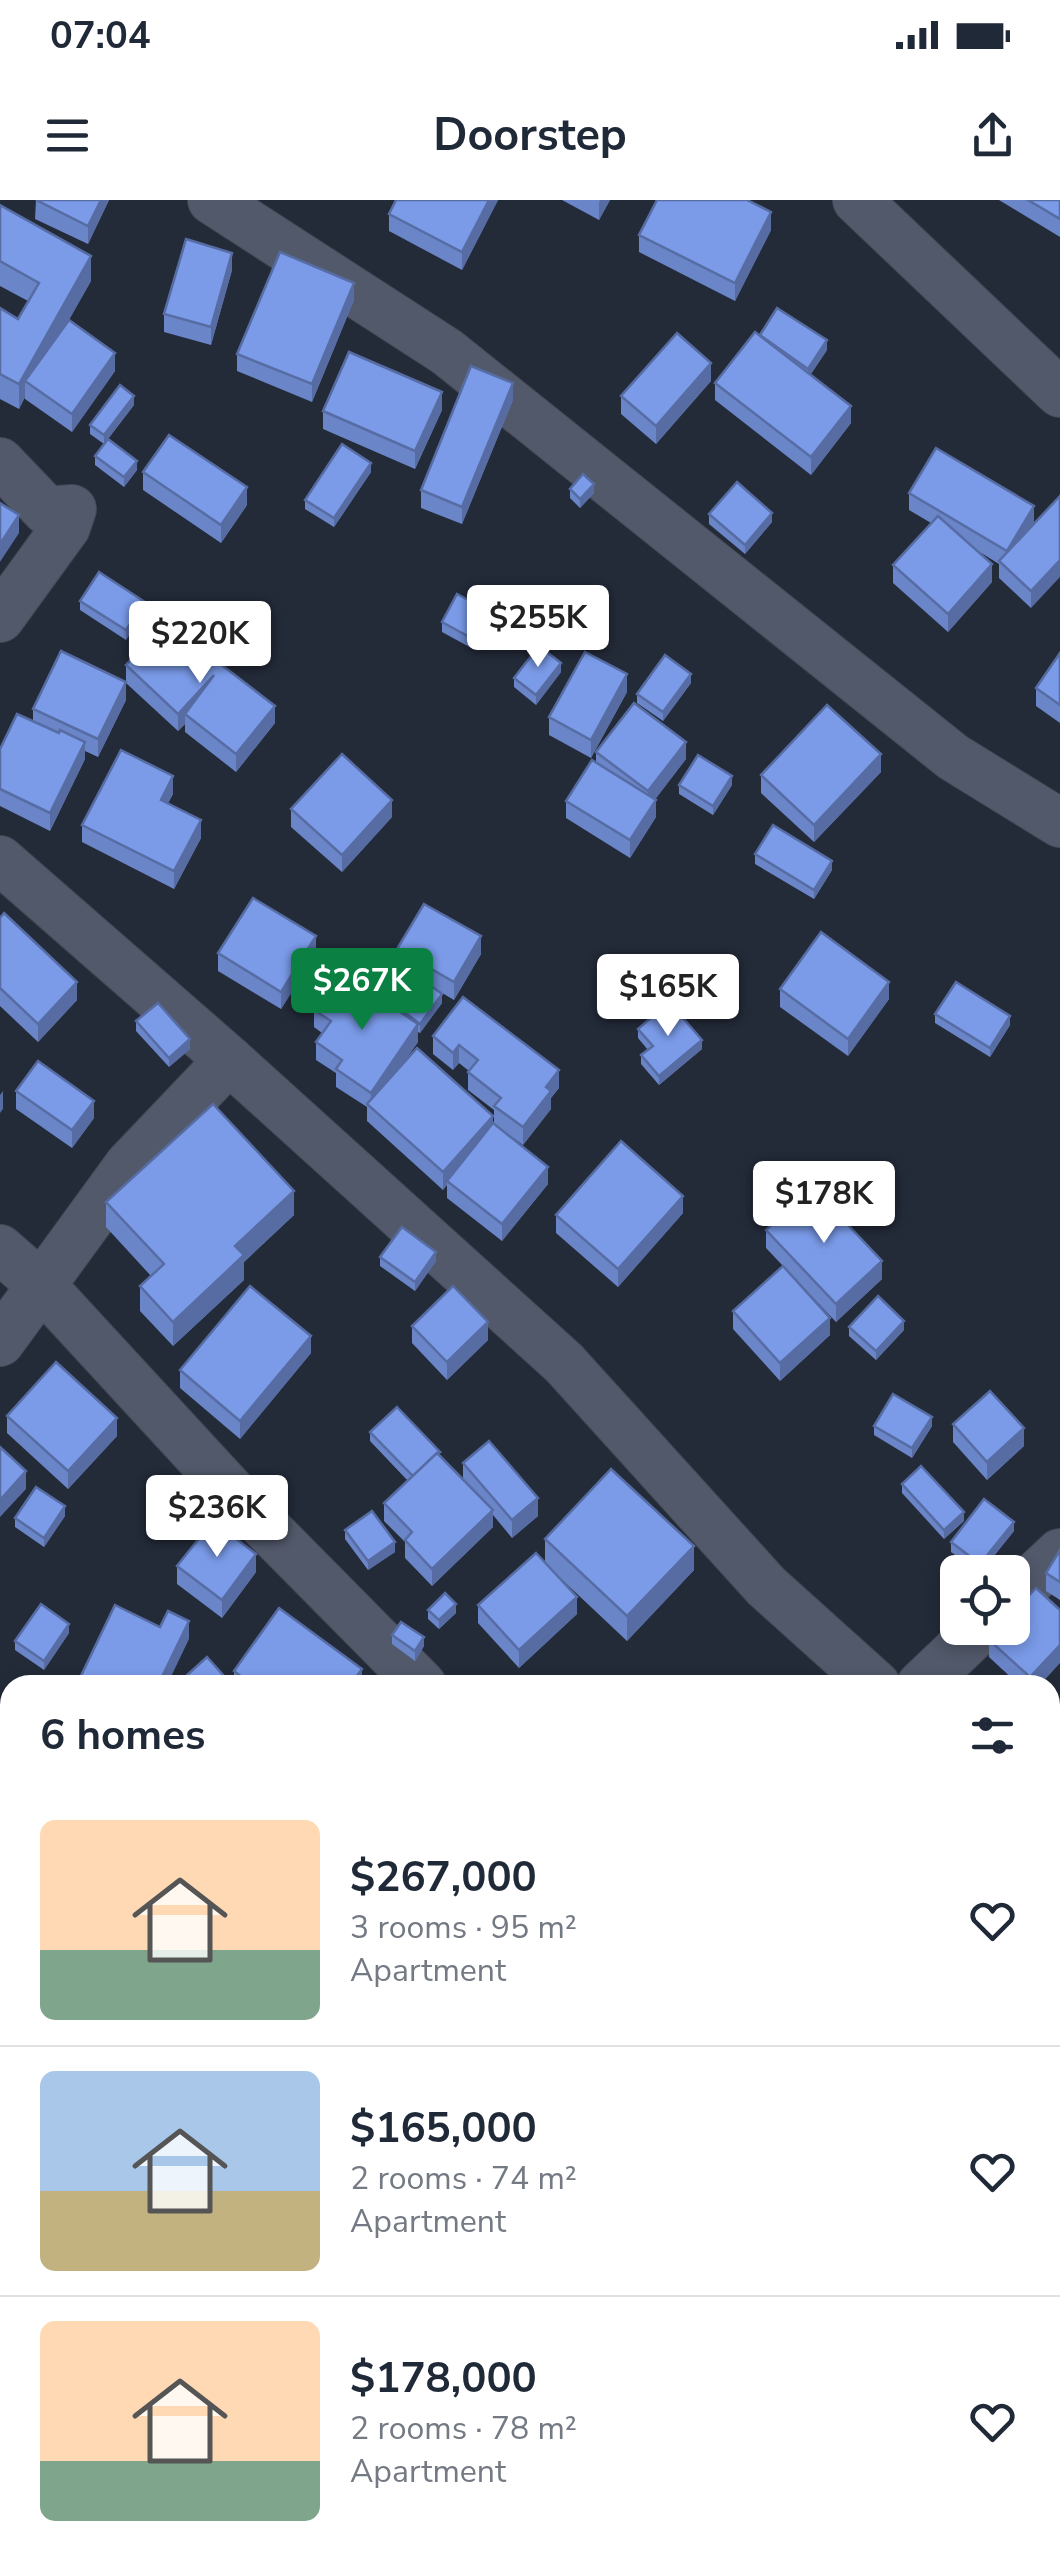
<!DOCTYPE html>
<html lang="en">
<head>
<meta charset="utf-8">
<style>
  :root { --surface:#fff; --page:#f2f2f3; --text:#1f2937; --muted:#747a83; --line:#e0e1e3; --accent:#0b8043 }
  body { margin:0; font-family:"Nunito Sans",sans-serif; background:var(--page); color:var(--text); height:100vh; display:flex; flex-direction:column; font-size:38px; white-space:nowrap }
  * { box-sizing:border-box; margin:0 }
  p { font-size:32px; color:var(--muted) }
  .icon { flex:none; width:55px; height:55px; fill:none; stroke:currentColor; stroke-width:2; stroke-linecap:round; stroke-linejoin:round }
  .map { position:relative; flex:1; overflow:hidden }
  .details { position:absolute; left:0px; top:1475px; width:1060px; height:892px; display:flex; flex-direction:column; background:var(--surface); border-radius:30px 30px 0 0; box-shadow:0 5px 15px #0003 }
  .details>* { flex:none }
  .fabs { position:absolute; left:940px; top:1355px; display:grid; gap:20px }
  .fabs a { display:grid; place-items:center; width:90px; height:90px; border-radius:15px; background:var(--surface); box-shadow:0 5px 15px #0003; font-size:50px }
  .price { position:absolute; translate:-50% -85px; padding:0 22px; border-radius:10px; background:#fff; color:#222; font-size:32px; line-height:65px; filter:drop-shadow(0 2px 5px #0008) }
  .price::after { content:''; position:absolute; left:50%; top:60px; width:30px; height:22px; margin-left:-15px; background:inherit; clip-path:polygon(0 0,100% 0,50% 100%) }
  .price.current { background:var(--accent); color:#fff }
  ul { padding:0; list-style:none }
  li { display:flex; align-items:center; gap:30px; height:250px; padding:0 40px }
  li+li { border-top:2px solid var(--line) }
  li span { display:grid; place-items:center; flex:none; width:280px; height:200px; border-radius:15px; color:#555 }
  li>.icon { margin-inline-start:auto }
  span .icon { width:120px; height:120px; fill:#fffc; stroke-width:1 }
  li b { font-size:42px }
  h2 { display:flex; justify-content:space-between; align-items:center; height:120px; padding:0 40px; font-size:42px }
  .status { display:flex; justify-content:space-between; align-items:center; height:70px; padding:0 50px; background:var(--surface); direction:ltr }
  .status svg { height:28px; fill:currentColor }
  header { display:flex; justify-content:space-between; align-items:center; height:130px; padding:0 40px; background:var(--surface); font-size:45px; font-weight:700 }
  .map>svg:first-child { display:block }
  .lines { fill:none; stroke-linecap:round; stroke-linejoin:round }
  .minor-casing { stroke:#414753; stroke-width:50 }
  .minor { stroke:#52596a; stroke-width:48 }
  .wall { fill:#6a85c8 }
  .shaded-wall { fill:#566ca3 }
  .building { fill:#7b9be9; stroke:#566ca3; stroke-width:2.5 }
</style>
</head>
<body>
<div class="status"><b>07:04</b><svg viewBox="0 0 49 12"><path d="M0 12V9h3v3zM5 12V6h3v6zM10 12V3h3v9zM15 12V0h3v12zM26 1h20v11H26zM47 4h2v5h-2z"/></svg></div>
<header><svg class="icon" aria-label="menu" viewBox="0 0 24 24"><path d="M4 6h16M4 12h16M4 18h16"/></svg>Doorstep<svg class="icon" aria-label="share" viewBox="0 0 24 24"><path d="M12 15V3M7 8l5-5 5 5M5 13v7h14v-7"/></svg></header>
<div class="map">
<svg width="1060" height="2367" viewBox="0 0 1060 2367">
  <rect width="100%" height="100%" fill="#232a38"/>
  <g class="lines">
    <g class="minor-casing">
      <g id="minor">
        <path d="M212 0 447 152 953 557 1060 623"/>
        <path d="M857 0 1060 193"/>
        <path d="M0 262 47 311 72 309 66 327 0 418"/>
        <path d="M0 660 229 860 564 1163 766 1386 876 1485"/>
        <path d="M0 1049 42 1086 242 1303 422 1485"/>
        <path d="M0 1142 129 965 229 860"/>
        <path d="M1012 1398 1060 1353"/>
        <path d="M921 1485 981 1428"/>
        <path d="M1050 1636 1060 1645"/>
        <path d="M0 1755 10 1766"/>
        <path d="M1050 2044 1060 2053"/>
        <path d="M595 2358 604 2367"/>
      </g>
    </g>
    <use href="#minor" class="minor"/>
  </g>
  <g class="wall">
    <path d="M36 0H109L88 44 35 19Z"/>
    <path d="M396 0H498L462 70 389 31V14Z"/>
    <path d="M562 0H610L599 20Z"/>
    <path d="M999 0H1060V37Z"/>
    <path d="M0 5 91 81 68 121 115 171 72 232 25 199V197L19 209 0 199V108L18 119 28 101 0 86Z"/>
    <path d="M771 30 735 101 639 52V35Z"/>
    <path d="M232 70 211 145 164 132V114Z"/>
    <path d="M354 100 312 202 237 171V154Z"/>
    <path d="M760 135 827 150 811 174 851 223 811 275 715 200V183Z"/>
    <path d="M711 181 656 244 621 214V196Z"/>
    <path d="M513 200 462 324 421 308V290Z"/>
    <path d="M134 205 108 239 137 270 124 287 95 265V256L104 244 90 234V225Z"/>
    <path d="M442 210 415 269 323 229V211Z"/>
    <path d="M143 272 247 305 221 343 143 290Z"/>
    <path d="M371 272 334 327 305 309V300Z"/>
    <path d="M570 289 594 293 580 308 570 298Z"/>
    <path d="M909 293 1034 306 1031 408 999 378V364L978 351 992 382 948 432 893 383V365L931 323 909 310Z"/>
    <path d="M709 314 772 322 745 354 709 324Z"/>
    <path d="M80 401 145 411 126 440 80 410Z"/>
    <path d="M491 421 475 450 442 432V422Z"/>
    <path d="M1060 453V523L1036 506V488Z"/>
    <path d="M126 465 275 523 236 572 185 532V524L178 531 126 483V500L98 557 85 551V559L50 631 0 606V549L33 521V509L126 482Z"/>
    <path d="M561 472 536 505 514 487V478Z"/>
    <path d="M691 483 663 521 637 503V494Z"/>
    <path d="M627 492 591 558 549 535V517Z"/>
    <path d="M596 552 686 559 655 599 656 617 630 658 566 618V601L596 563Z"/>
    <path d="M881 572 814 642 761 593V575Z"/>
    <path d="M679 585H732L713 615 679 594Z"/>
    <path d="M173 594 168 603 201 638 174 689 82 642V625Z"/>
    <path d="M291 609 392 617 342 672 291 627Z"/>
    <path d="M755 654 832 670 814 699 755 664Z"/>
    <path d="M0 718 77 800 38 842 0 806Z"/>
    <path d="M397 749 481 754 454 800 437 790 442 803 420 833 418 832V842L404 862 493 923 548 984 502 1041 447 998V985L443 990 367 921V907L336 887V873L316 860V842L322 833 314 827V810L369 791V785L397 760Z"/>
    <path d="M218 753 316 754 281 809 218 771Z"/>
    <path d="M780 789 889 799 848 856 780 807Z"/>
    <path d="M463 797 559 888 551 898V909L523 945 494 924V910L468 890V872L469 871 459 863 453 870 433 854V836Z"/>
    <path d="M935 814 1010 825 990 857 935 823Z"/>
    <path d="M136 821 190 849 169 867 136 831Z"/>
    <path d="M638 829 702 849 659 885 641 864V855L648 850 638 838Z"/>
    <path d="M16 891 94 918 72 948 16 909Z"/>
    <path d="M106 1002 294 1015 244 1062V1080L173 1146 140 1111V1086L151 1076 106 1027Z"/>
    <path d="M683 1013 618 1087 556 1033V1015Z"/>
    <path d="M766 1030 882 1079 836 1122 766 1048Z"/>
    <path d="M380 1057 436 1061 415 1091 380 1066Z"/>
    <path d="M733 1111 830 1135 780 1181 733 1129Z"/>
    <path d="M412 1126 488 1140 447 1180 412 1143Z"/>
    <path d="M849 1127 904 1130 876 1160 849 1136Z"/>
    <path d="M311 1153 240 1239 180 1188V1170Z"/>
    <path d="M7 1216 117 1236 68 1289 7 1233Z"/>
    <path d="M953 1224 1024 1246 987 1280 953 1242Z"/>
    <path d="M874 1226H932L912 1258 874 1235Z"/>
    <path d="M370 1232 440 1255 463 1279V1263L538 1316 512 1338 493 1315V1327L432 1386 405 1358V1342L384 1321V1303L408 1281 370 1241Z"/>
    <path d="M902 1284 964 1321 944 1339 902 1293Z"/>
    <path d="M65 1316 44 1347 15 1327V1318Z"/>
    <path d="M345 1330 395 1352 368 1370 345 1339Z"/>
    <path d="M1014 1331 981 1372H979L951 1352V1342Z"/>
    <path d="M545 1339 694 1370 627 1441 557 1375 577 1414 519 1468 478 1423V1405L545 1363Z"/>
    <path d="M1060 1350V1400L1046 1391V1373Z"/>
    <path d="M177 1366 256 1372 222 1418 177 1384Z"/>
    <path d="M428 1410 456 1413 439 1429 428 1419Z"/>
    <path d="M69 1433 44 1470 15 1450V1441Z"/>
    <path d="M392 1435 424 1446 415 1461 392 1444Z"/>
    <path d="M989 1440 1040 1485H1019L989 1457Z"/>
    <path d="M234 1471 362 1485H234Z"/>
    <path d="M10 1644V1716L0 1709V1659Z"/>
    <path d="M1050 1867 1060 1877 1053 1954 1050 1951Z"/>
    <path d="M10 1957V2042L0 2030V1963Z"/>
    <path d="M10 2063V2120L0 2108V2071Z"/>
    <path d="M1060 2113 1057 2256 1050 2250V2124Z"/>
    <path d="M180 2358H206L196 2367H189Z"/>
    <path d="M781 2358H808L803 2364Z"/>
    <path d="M868 2358H919L912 2367H875L868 2363Z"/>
  </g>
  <g class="shaded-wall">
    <path d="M101 0H109L88 44V26Z"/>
    <path d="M489 0H498L462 70V52Z"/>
    <path d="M600 0H610L599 20V3Z"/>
    <path d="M771 12V30L735 101V83Z"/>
    <path d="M232 53V70L211 145V127Z"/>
    <path d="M91 56V81L32 186 25 181V197L19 209V184Z"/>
    <path d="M354 83V100L312 202V184Z"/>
    <path d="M827 140V150L808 178V169Z"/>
    <path d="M115 153V171L72 232V214Z"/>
    <path d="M711 163V181L656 244V226Z"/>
    <path d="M513 183V200L462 324V307Z"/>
    <path d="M442 192V210L415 269V251Z"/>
    <path d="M134 196V205L104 244V235Z"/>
    <path d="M851 206V223L811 275V257Z"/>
    <path d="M137 261V270L124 287V277Z"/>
    <path d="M371 263V272L334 327V318Z"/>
    <path d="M594 284V293L580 308V299Z"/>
    <path d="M247 287V305L221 343V325Z"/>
    <path d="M1034 306V324L1007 369V351Z"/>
    <path d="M772 313V322L745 354V345Z"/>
    <path d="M19 315V333L0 362V344Z"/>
    <path d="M1060 360V377L1031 408V391Z"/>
    <path d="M992 364V382L948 432V414Z"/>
    <path d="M145 402V411L126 440V430Z"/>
    <path d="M491 412V421L475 450V440Z"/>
    <path d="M561 463V472L536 505V495Z"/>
    <path d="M627 474V492L591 558V540Z"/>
    <path d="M691 474V483L663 521V512Z"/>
    <path d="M214 475 185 514V524L178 531V514Z"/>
    <path d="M126 482V500L98 557V539Z"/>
    <path d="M275 506V523L236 572V554Z"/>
    <path d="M85 542V559L50 631V613Z"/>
    <path d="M686 542V559L648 609V591Z"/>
    <path d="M881 554V572L814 642V625Z"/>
    <path d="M173 576V594L161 617V600Z"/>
    <path d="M732 576V585L713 615V606Z"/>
    <path d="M392 600V617L342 672V655Z"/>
    <path d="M656 600V617L630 658V640Z"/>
    <path d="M201 620V638L174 689V671Z"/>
    <path d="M832 661V670L814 699V690Z"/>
    <path d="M316 736V754L281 809V792Z"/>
    <path d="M481 736V754L454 800V782Z"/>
    <path d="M77 782V800L38 842V824Z"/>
    <path d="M889 782V799L848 856V839Z"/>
    <path d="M442 794V803L420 833V824Z"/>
    <path d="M1010 816V825L990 857V848Z"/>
    <path d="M418 824V842L371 910V893Z"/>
    <path d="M190 839V849L169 867V858Z"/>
    <path d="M702 840V849L659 885V876Z"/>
    <path d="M459 845V863L453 870V853Z"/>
    <path d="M559 870V888L551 898V909L523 945V927L546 887Z"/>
    <path d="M3 891V909L0 913V895Z"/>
    <path d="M94 901V918L72 948V930Z"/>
    <path d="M493 916V934L447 981V985L443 990V972Z"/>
    <path d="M548 967V984L502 1041V1024Z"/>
    <path d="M294 991V1015L244 1062V1080L173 1146V1122L235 1046Z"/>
    <path d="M683 996V1013L618 1087V1069Z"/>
    <path d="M436 1052V1061L415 1091V1082Z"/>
    <path d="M882 1061V1079L836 1122V1104Z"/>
    <path d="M830 1118V1135L780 1181V1163Z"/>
    <path d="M904 1121V1130L876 1160V1151Z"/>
    <path d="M488 1122V1140L447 1180V1162Z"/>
    <path d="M311 1136V1153L240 1239V1221Z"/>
    <path d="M932 1217V1226L912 1258V1248Z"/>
    <path d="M117 1218V1236L68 1289V1271Z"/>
    <path d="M1024 1228V1246L987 1280V1262Z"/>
    <path d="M26 1271V1289L0 1317V1300Z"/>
    <path d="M538 1298V1316L512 1338V1320Z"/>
    <path d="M65 1306V1316L44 1347V1338Z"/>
    <path d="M493 1310V1327L432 1386V1369Z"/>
    <path d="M964 1312V1321L944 1339V1330Z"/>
    <path d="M1014 1322V1331L980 1372V1364Z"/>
    <path d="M395 1342V1352L368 1370V1361Z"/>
    <path d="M694 1346V1370L627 1441V1416Z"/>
    <path d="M256 1354V1372L222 1418V1400Z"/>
    <path d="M577 1397V1414L519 1468V1450Z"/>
    <path d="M456 1404V1413L439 1429V1420Z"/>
    <path d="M189 1421V1439L167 1485H158Z"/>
    <path d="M69 1424V1433L44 1470V1461Z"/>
    <path d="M424 1437V1446L415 1461V1451Z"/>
    <path d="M1060 1445V1463L1040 1485H1030V1477Z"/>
    <path d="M362 1469V1485H350Z"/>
    <path d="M1060 1701V1719L1050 1732V1715Z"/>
    <path d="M1060 1930V1947L1053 1954V1937Z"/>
    <path d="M1060 2235V2253L1057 2256V2238Z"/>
    <path d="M9 2300V2309L0 2318V2308Z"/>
    <path d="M192 2358H206L196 2367H192Z"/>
    <path d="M913 2358H919L912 2367H906Z"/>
  </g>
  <g class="building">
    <path d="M36 0H101L88 26Z"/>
    <path d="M396 0H489L462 52 389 14Z"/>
    <path d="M657 0H747L771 12 735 83 639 35Z"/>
    <path d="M1028 0H1060V19Z"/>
    <path d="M0 5 91 56 19 184 0 174V108L18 119 39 83 0 61Z"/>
    <path d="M186 39 232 53 211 127 164 114Z"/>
    <path d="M280 52 354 83 312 184 237 154Z"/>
    <path d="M777 108 827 140 808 169 760 135Z"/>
    <path d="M69 120 115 153 72 214 25 181Z"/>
    <path d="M755 132 851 206 811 257 715 183Z"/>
    <path d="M677 133 711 163 656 226 621 196Z"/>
    <path d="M349 152 442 192 415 251 323 211Z"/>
    <path d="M471 166 513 183 462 307 421 290Z"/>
    <path d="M120 185 134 196 104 235 90 225Z"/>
    <path d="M169 235 247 287 221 325 143 272Z"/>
    <path d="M108 239 137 261 124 277 95 256Z"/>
    <path d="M342 244 371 263 334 318 305 300Z"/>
    <path d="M936 248 1034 306 1007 351 909 293Z"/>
    <path d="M583 274 594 284 580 299 570 289Z"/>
    <path d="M737 282 772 313 745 345 709 314Z"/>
    <path d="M1060 296V360L1031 391 999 361Z"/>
    <path d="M0 303 19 315 0 344Z"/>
    <path d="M938 316 992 364 948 414 893 365Z"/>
    <path d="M99 372 145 402 126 430 80 401Z"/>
    <path d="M457 394 491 412 475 440 442 422Z"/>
    <path d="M171 417 223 466 275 506 236 554 185 514 214 475 178 514 126 465Z"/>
    <path d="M539 446 561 463 536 495 514 478Z"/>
    <path d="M61 451 126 482 98 539 33 509Z"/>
    <path d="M585 452 627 474 591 540 549 517Z"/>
    <path d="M1060 453V505L1036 488Z"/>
    <path d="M665 455 691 474 663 512 637 494Z"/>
    <path d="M634 503 686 542 648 591 596 552Z"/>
    <path d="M827 505 881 554 814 625 761 575Z"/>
    <path d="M17 514 59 533 60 530 85 542 50 613 0 589V549Z"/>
    <path d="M121 550 173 576 161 600 201 620 174 671 82 625Z"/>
    <path d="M342 554 392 600 342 655 291 609Z"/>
    <path d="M698 555 732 576 713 606 679 585Z"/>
    <path d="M592 560 656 600 630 640 566 601Z"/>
    <path d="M773 625 832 661 814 690 755 654Z"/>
    <path d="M253 698 316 736 281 792 218 753Z"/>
    <path d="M424 704 481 736 454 782 397 749Z"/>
    <path d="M4 713 77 782 38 824 0 788V718Z"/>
    <path d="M821 732 889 782 848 839 780 789Z"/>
    <path d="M391 756 442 794 420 824 369 785Z"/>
    <path d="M336 778 359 793 363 787 418 824 371 893 336 869 342 860 316 842 331 821 314 810Z"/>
    <path d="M956 782 1010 816 990 848 935 814Z"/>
    <path d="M463 797 559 870 546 887 551 891 523 927 494 906 501 898 468 872 478 860 459 845 453 853 433 836Z"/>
    <path d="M669 802 702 840 659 876 641 855 653 846 638 829Z"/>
    <path d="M158 803 190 839 169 858 136 821Z"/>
    <path d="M417 848 493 916 443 972 367 904Z"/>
    <path d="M38 861 94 901 72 930 16 891Z"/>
    <path d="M213 904 294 991 235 1046 244 1055 173 1122 140 1086 164 1064 106 1002Z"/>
    <path d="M493 923 548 967 502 1024 447 981Z"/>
    <path d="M621 941 683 996 618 1069 556 1015Z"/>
    <path d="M812 987 882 1061 836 1104 766 1030Z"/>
    <path d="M402 1027 436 1052 415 1082 380 1057Z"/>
    <path d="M783 1066 830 1118 780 1163 733 1111Z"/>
    <path d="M250 1086 311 1136 240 1221 180 1170Z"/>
    <path d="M453 1086 488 1122 447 1162 412 1126Z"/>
    <path d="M878 1096 904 1121 876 1151 849 1127Z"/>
    <path d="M56 1162 117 1218 68 1271 7 1216Z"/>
    <path d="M990 1191 1024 1228 987 1262 953 1224Z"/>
    <path d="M893 1194 932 1217 912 1248 874 1226Z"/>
    <path d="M397 1207 440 1252 437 1253 413 1276 370 1232Z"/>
    <path d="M489 1241 538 1298 512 1320 463 1263Z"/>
    <path d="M0 1247 26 1271 0 1300Z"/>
    <path d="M437 1253 493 1310 432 1369 405 1340 412 1332 384 1303Z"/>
    <path d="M921 1266 964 1312 944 1330 902 1284Z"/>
    <path d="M611 1269 694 1346 627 1416 545 1339Z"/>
    <path d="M36 1287 65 1306 44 1338 15 1318Z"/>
    <path d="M984 1299 1014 1322 980 1364 951 1342Z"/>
    <path d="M372 1311 395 1342 368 1361 345 1330Z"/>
    <path d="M213 1321 256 1354 222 1400 177 1366Z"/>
    <path d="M1060 1350V1382L1046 1373Z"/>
    <path d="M536 1353 577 1397 519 1450 478 1405Z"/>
    <path d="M1036 1388 1060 1410V1445L1030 1477 989 1440 1001 1428H1012V1414Z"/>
    <path d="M445 1393 456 1404 439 1420 428 1410Z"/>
    <path d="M41 1404 69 1424 44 1461 15 1441Z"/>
    <path d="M115 1405 160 1427 168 1411 189 1421 158 1485H90L79 1480Z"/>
    <path d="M279 1408 362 1469 350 1485H252L234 1471Z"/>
    <path d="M401 1422 424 1437 415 1451 392 1435Z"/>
    <path d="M207 1457 232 1485H176Z"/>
    <path d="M1050 1639 1060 1646V1701L1050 1715Z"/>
    <path d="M10 1644V1698L0 1692V1659Z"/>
    <path d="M1050 1867 1060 1877V1930L1053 1937 1050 1934Z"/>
    <path d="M10 1957V2025L0 2012V1965Z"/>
    <path d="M10 2063V2102L0 2090V2071Z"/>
    <path d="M1060 2113V2235L1057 2238 1050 2232V2124Z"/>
    <path d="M0 2289 9 2300 0 2308Z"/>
    <path d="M810 2358H828L837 2367H800Z"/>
    <path d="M874 2358H913L906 2367H888Z"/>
  </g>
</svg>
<div class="fabs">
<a><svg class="icon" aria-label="locate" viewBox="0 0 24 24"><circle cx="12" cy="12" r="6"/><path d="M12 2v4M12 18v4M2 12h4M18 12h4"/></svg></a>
</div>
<b class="price" style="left:538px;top:470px">$255K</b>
<b class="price" style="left:200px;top:486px">$220K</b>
<b class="price current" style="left:362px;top:833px">$267K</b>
<b class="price" style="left:668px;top:839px">$165K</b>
<b class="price" style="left:824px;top:1046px">$178K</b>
<b class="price" style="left:217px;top:1360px">$236K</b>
<section class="details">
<h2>6 homes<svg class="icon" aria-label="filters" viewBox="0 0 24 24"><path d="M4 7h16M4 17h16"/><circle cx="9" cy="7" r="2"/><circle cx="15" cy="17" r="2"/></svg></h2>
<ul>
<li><span style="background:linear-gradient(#ffd9b3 65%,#7fa58c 0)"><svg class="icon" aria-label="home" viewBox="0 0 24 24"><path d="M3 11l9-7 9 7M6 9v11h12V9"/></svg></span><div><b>$267,000</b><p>3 rooms · 95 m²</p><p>Apartment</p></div><svg class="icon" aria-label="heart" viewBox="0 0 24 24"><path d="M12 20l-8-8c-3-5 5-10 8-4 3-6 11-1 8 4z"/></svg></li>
<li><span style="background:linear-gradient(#a9c7e8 60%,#c2b280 0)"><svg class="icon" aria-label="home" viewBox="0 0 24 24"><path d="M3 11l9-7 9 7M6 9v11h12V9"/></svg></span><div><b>$165,000</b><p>2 rooms · 74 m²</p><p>Apartment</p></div><svg class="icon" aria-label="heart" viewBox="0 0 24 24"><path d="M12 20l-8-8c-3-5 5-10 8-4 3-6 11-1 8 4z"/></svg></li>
<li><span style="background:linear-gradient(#ffd9b3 70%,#7fa58c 0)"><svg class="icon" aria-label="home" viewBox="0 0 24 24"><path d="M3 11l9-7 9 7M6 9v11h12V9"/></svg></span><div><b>$178,000</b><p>2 rooms · 78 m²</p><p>Apartment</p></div><svg class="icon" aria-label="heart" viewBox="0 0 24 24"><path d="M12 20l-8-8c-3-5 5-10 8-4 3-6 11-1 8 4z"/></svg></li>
</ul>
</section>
</div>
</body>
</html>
